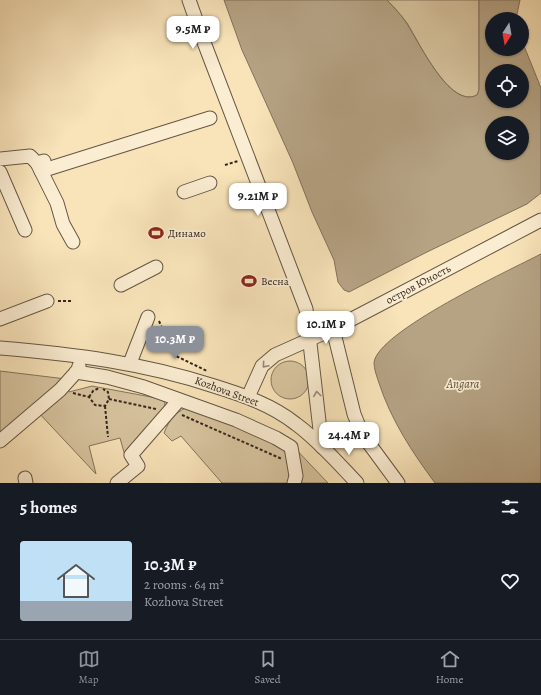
<!DOCTYPE html>
<html lang="en">
<head>
<meta charset="utf-8">
<style>
  :root { --surface:#171b24; --page:#20242c; --text:#f1f3f6; --muted:#9ea1a6; --line:#363941; --accent:#8c9099 }
  body { margin:0; font-family:Alegreya,serif; background:var(--page); color:var(--text); height:100vh; display:flex; flex-direction:column; font-size:15px; white-space:nowrap }
  * { box-sizing:border-box; margin:0 }
  p { font-size:13px; color:var(--muted) }
  .icon { flex:none; width:22px; height:22px; fill:none; stroke:currentColor; stroke-width:2; stroke-linecap:round; stroke-linejoin:round }
  .map { position:relative; height:483px; overflow:hidden }
  .side { display:flex; flex-direction:column; background:var(--surface); flex:1 }
  .side>* { flex:none }
  .needle { width:26px; rotate:191deg }
  .tools { position:absolute; left:485px; top:12px; display:grid; gap:8px }
  .tools a { display:grid; place-items:center; width:44px; height:44px; border-radius:50%; background:var(--surface); box-shadow:0 1px 3px #0004; font-size:20px }
  .price { position:absolute; translate:-50% -34px; padding:0 9px; border-radius:8px; background:#fff; color:#222; font-size:13px; line-height:26px; filter:drop-shadow(0 1px 2px #0008) }
  .price::after { content:''; position:absolute; left:50%; top:24px; width:12px; height:9px; margin-left:-6px; background:inherit; clip-path:polygon(0 0,100% 0,50% 100%) }
  .price.selected { background:var(--accent); color:#fff }
  ul { padding:0; list-style:none }
  li { display:flex; align-items:center; gap:12px; height:100px; padding:0 20px }
  li span { display:grid; place-items:center; flex:none; width:112px; height:80px; border-radius:4px; color:#555 }
  li>.icon { margin-inline-start:auto }
  span .icon { width:48px; height:48px; fill:#fffc; stroke-width:1 }
  li b { font-size:17px }
  h2 { display:flex; justify-content:space-between; align-items:center; height:48px; padding:0 20px; font-size:17px }
  .menu { display:flex; justify-content:space-around; align-items:center; height:56px; border-top:1px solid var(--line); background:var(--surface); font-size:11px; color:var(--muted) }
  .menu a { display:grid; justify-items:center; gap:2px }
  .menu .selected { color:var(--accent) }
  .map>svg:first-child { display:block }
  .green { fill:#d7c49f; stroke:#84755e }
  .water { fill:#b5a384; stroke:#81715a; fill-rule:evenodd }
  .lines { fill:none; stroke-linecap:round; stroke-linejoin:round }
  .minor-casing { stroke:#645644; stroke-width:15 }
  .path { stroke:#32261c; stroke-width:2; stroke-dasharray:3 2; stroke-linecap:butt }
  .minor { stroke:#fbedd2; stroke-width:13 }
  .oneway { stroke:#968a77 }
  .labels { text-anchor:middle; stroke-width:3.5; stroke-linejoin:round; paint-order:stroke }
  .poi-label { font-size:11px; fill:#32261c; stroke:#fbedd2; text-anchor:start }
  .street-label { font-size:11px; fill:#32261c; stroke:#fbedd2 }
  .water-label { font-size:12px; font-style:italic; fill:#605240; stroke:#fbedd2 }
</style>
</head>
<body>
<div class="map">
<svg width="541" height="483" viewBox="0 0 541 483">
  <rect width="100%" height="100%" fill="#f9e4ba"/>
  <filter id="stains"><feTurbulence type="fractalNoise" baseFrequency=".005" numOctaves="4"/><feColorMatrix values="0 0 0 0 .2 0 0 0 0 .09 0 0 0 0 .02 0 0 0 .5 -.17"/></filter>
  <radialGradient id="worn" r=".72"><stop offset=".6" stop-color="#630" stop-opacity="0"/><stop offset="1" stop-color="#630" stop-opacity=".3"/></radialGradient>
  <g class="green">
    <path d="M387 0H479V90L477 95C450 109 419 42 407 23 401 15 394 7 387 0Z"/>
    <circle cx="290" cy="380" r="19"/>
    <path d="M0 371 66 379 69 392 92 386 162 399 165 403 164 408 125 456 120 438 89 446 96 474 37 411 0 438Z"/>
    <path d="M191 405 281 443 288 459 290 483H222L181 436 172 441 164 433C170 418 176 412 191 405Z"/>
    <path d="M289 442 328 483H302Z"/>
  </g>
  <g class="water">
    <path d="M224 0H387C393 7 400 13 405 21 418 39 449 110 477 95L479 90V0H520L516 19H492V49H522V41L541 88V193L527 204 427 252 349 292 344 290 338 282 334 260 312 212 293 163 242 50ZM492 71H522V101H492ZM492 123H522V153H492Z"/>
    <path d="M541 254V483H435C412 452 391 420 379 383 377 377 374 369 374 363 376 332 512 269 541 254Z"/>
  </g>
  <g class="lines">
    <g class="minor-casing">
      <g id="minor">
        <path d="M189 0 205 45 306 309 322 447"/>
        <path d="M0 159 30 156 37 163 44 161"/>
        <path d="M37 163 57 203 63 224 73 242"/>
        <path d="M41 171 210 118"/>
        <path d="M0 172 25 230"/>
        <path d="M184 192 210 183"/>
        <path d="M121 285 156 267"/>
        <path d="M0 319 47 301"/>
        <path d="M333 329 354 414 362 434 398 483"/>
        <path d="M0 348C73 354 144 363 214 386 243 395 272 405 296 424 319 441 338 463 357 483"/>
        <path d="M130 363 148 317"/>
        <path d="M76 372 107 377 144 387 236 420 276 438 291 447 296 476 294 483"/>
        <path d="M248 397 262 366 275 355 333 329 541 220"/>
        <path d="M0 441 60 390 78 370 79 366"/>
        <path d="M25 478 26 483"/>
        <path d="M117 483 138 466 131 455 179 400"/>
      </g>
    </g>
    <g class="path">
      <path d="M225 165 238 161"/>
      <path d="M58 301H73"/>
      <path d="M159 321 174 355 207 371"/>
      <path d="M73 393 89 397 95 405 105 406 109 399 108 392 103 389"/>
      <path d="M89 397 93 391 99 388"/>
      <path d="M109 399 156 409"/>
      <path d="M105 406 108 437"/>
      <path d="M182 415 282 459"/>
    </g>
    <use href="#minor" class="minor"/>
  </g>
  <defs><path id="oneway-chevron" d="M-2-3.5L2.5 0L-2 3.5" fill="none" stroke-width="1.6" stroke-linecap="round" stroke-linejoin="round"/></defs>
  <g class="oneway">
    <use href="#oneway-chevron" transform="translate(265 365) rotate(131)"/>
    <use href="#oneway-chevron" transform="translate(317 394) rotate(-97)"/>
  </g>
  <defs>
    <g id="stadium-bare" transform="scale(1.2)"><path d="M0-5a6.5 5 0 1 0 0 10a6.5 5 0 1 0 0-10ZM-3.5-1.8h7v3.6h-7Z" fill="#8f2418" stroke="#fbedd2" stroke-width="2.5" paint-order="stroke"/></g>
  </defs>
  <g fill-rule="evenodd">
    <use href="#stadium-bare" x="156" y="233"/>
    <use href="#stadium-bare" x="249" y="281"/>
  </g>
  <g class="labels">
    <g class="poi-label">
      <text x="168" y="237">Динамо</text>
      <text x="261" y="285">Весна</text>
    </g>
    <g class="street-label">
      <text transform="translate(418 284) rotate(-28)" y="4">остров Юность</text>
      <text transform="translate(227 391) rotate(20)" y="4">Kozhova Street</text>
    </g>
    <g class="water-label">
      <text x="463" y="388">Angara</text>
    </g>
  </g>
  <rect width="100%" height="100%" filter="url(#stains)"/>
  <rect width="100%" height="100%" fill="url(#worn)"/>
</svg>
<div class="tools">
<a><svg class="needle" viewBox="-14 -14 28 28"><path d="M0-13l5 13h-10z" fill="#e53935"/><path d="M0 13l5-13h-10z" fill="#9ea1a6"/></svg></a>
<a><svg class="icon" aria-label="locate" viewBox="0 0 24 24"><circle cx="12" cy="12" r="6"/><path d="M12 2v4M12 18v4M2 12h4M18 12h4"/></svg></a>
<a><svg class="icon" aria-label="layers" viewBox="0 0 24 24"><path d="M12 4l9 5-9 5-9-5zM3 14l9 5 9-5"/></svg></a>
</div>
<b class="price" style="left:193px;top:50px">9.5M ₽</b>
<b class="price" style="left:258px;top:217px">9.21M ₽</b>
<b class="price" style="left:326px;top:345px">10.1M ₽</b>
<b class="price selected" style="left:175px;top:360px">10.3M ₽</b>
<b class="price" style="left:349px;top:456px">24.4M ₽</b>
</div>
<section class="side">
<h2>5 homes<svg class="icon" aria-label="filters" viewBox="0 0 24 24"><path d="M4 7h16M4 17h16"/><circle cx="9" cy="7" r="2"/><circle cx="15" cy="17" r="2"/></svg></h2>
<ul>
<li><span style="background:linear-gradient(#bfe0f5 75%,#9aa5b1 0)"><svg class="icon" aria-label="home" viewBox="0 0 24 24"><path d="M3 11l9-7 9 7M6 9v11h12V9"/></svg></span><div><b>10.3M ₽</b><p>2 rooms · 64 m²</p><p>Kozhova Street</p></div><svg class="icon" aria-label="heart" viewBox="0 0 24 24"><path d="M12 20l-8-8c-3-5 5-10 8-4 3-6 11-1 8 4z"/></svg></li>
</ul>
</section>
<nav class="menu">
<a class="selected"><svg class="icon" aria-label="map" viewBox="0 0 24 24"><path d="M3 6l6-2 6 2 6-2v14l-6 2-6-2-6 2zM9 4v14M15 6v14"/></svg>Map</a>
<a><svg class="icon" aria-label="saved" viewBox="0 0 24 24"><path d="M7 4h10v16l-5-4-5 4z"/></svg>Saved</a>
<a><svg class="icon" aria-label="home" viewBox="0 0 24 24"><path d="M3 11l9-7 9 7M6 9v11h12V9"/></svg>Home</a>
</nav>
</body>
</html>
